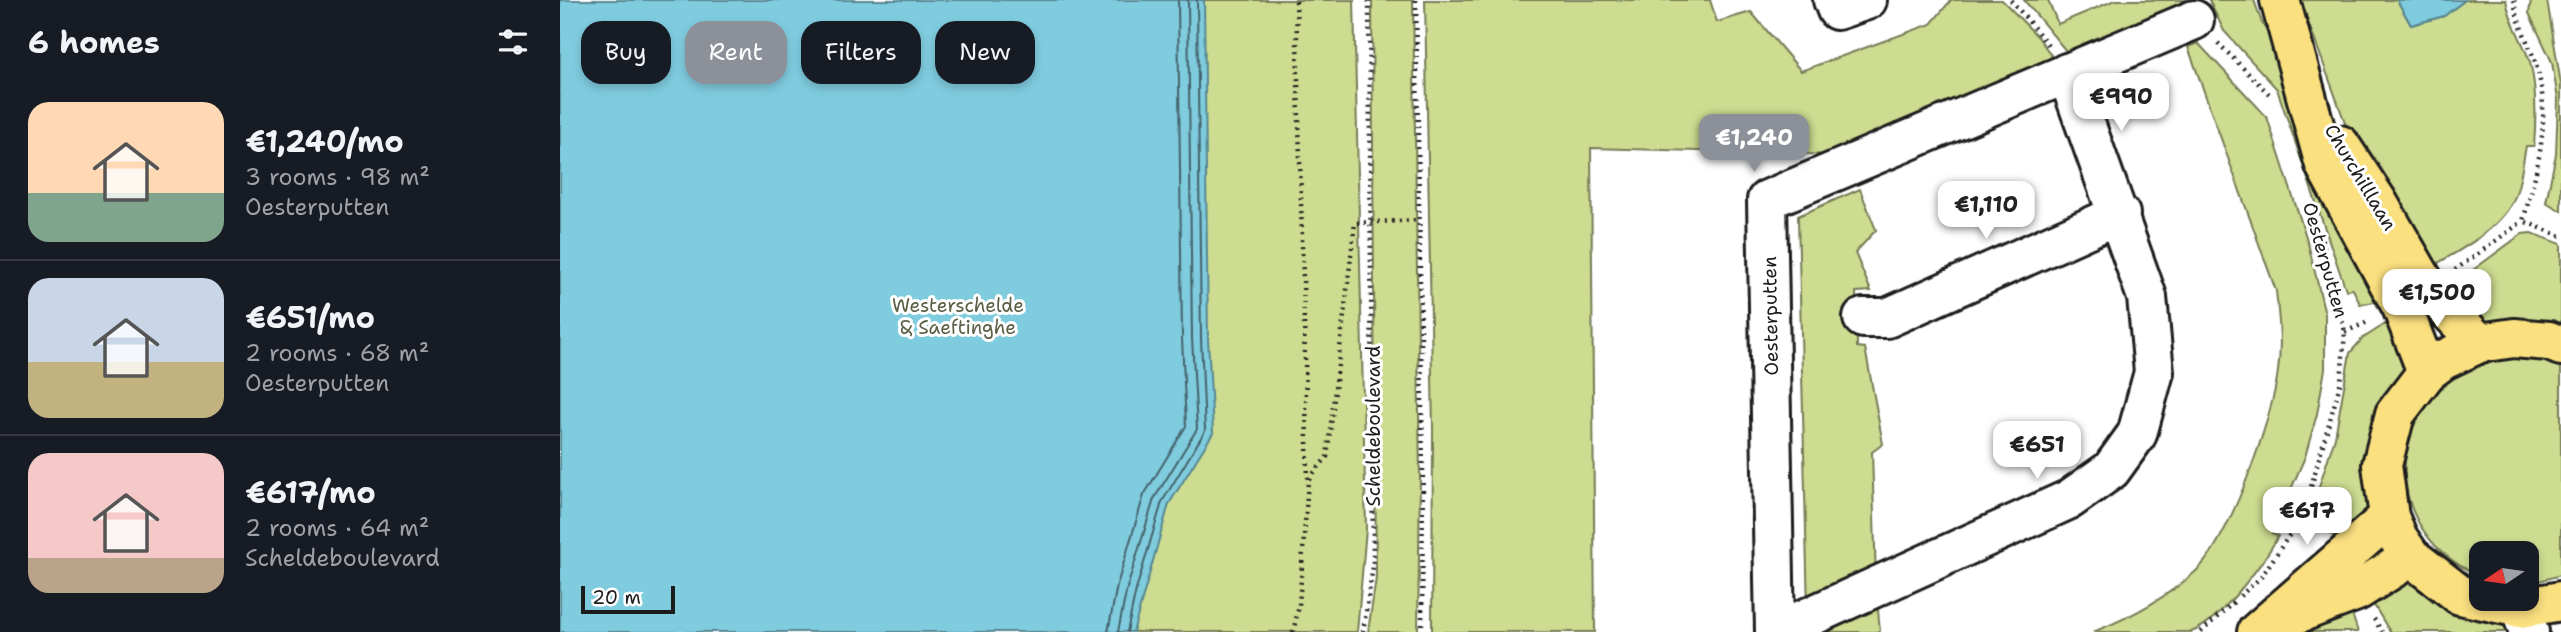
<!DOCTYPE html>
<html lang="en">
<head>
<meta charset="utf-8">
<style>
  :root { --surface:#171b24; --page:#20242c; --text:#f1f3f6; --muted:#9ea1a6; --line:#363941; --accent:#8c9099 }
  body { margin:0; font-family:"Shantell Sans",sans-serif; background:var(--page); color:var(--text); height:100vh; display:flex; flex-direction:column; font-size:26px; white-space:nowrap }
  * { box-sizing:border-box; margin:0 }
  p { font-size:23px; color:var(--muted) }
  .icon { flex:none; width:38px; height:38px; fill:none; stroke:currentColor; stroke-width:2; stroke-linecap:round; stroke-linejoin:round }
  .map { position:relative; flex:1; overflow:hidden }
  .details { display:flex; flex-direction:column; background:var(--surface); width:560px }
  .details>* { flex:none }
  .guide { position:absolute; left:21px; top:21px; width:665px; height:63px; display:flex; gap:14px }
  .needle { width:46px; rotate:257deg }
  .buttons { position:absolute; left:1909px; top:541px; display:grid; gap:14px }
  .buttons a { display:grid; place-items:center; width:70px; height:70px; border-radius:14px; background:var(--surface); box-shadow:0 4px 10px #0003; font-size:35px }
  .scale { position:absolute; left:21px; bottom:18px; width:94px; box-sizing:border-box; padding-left:7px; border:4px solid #1c1c1c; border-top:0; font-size:19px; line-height:24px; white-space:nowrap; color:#1c1c1c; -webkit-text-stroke:5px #fff; paint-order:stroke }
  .price { position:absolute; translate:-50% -60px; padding:0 16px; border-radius:14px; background:#fff; color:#222; font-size:23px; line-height:46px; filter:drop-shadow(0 2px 4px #0008) }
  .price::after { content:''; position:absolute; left:50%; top:42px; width:21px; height:16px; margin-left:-10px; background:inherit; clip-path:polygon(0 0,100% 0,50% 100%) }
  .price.on { background:var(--accent); color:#fff }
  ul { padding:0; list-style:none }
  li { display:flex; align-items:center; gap:21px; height:175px; padding:0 28px }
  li+li { border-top:2px solid var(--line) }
  li span { display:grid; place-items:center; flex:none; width:196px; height:140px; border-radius:21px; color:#555 }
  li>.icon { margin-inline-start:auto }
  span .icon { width:84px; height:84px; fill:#fffc; stroke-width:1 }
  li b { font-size:30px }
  h2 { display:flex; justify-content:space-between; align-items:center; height:84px; padding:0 28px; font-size:30px }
  .pill { padding:0 24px; border-radius:21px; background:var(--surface); box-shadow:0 4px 10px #0003; font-size:24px; line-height:63px }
  .pill.on { background:var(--accent); color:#fff }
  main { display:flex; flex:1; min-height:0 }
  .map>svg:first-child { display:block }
  .green { fill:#cddc90; stroke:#747c56; stroke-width:2 }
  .water { fill:#7fccdf; stroke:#578691; stroke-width:2 }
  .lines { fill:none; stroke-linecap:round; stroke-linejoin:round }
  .shore { stroke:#44626a; stroke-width:2 }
  .minor-casing { stroke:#1c1c1c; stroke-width:44 }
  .major-casing { stroke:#1c1c1c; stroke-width:44 }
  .path { stroke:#1c1c1c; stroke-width:4.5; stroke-dasharray:2 5; stroke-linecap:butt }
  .minor { stroke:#fff; stroke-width:38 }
  .major { stroke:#fbe080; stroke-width:38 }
  .labels { text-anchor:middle; stroke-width:6; stroke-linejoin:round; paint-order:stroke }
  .street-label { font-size:19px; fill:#1c1c1c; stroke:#fff }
  .park-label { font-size:19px; fill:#5a5f45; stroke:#fff }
</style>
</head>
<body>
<main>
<section class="details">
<h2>6 homes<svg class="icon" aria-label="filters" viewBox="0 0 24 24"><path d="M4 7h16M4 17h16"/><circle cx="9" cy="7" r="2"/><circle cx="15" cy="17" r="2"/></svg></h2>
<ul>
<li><span style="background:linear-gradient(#ffd9b3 65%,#7fa58c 0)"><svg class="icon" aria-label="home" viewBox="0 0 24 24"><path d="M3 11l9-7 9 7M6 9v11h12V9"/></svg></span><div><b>€1,240/mo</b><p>3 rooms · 98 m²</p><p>Oesterputten</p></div></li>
<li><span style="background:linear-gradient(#c9d6e8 60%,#c2b280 0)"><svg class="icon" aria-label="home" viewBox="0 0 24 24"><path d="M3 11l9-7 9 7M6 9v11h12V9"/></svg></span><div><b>€651/mo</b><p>2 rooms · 68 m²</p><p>Oesterputten</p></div></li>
<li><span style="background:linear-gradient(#f6c9c9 75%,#b9a48a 0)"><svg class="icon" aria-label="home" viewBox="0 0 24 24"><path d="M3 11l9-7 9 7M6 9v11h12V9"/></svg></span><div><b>€617/mo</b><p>2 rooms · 64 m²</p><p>Scheldeboulevard</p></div></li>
</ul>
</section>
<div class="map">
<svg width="2001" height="632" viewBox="0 0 2001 632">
  <rect width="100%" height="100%" fill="#fff"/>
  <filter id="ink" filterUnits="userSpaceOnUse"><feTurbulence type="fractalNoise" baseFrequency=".0143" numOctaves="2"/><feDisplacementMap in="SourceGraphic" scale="14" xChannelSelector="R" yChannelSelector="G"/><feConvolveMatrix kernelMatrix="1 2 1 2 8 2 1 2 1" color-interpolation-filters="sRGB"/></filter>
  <g filter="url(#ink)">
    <g class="green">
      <path d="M0 0H794L806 529 797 632H0Z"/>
      <path d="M812 0H853L860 478 858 632H808L816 578Z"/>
      <path d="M865 0H1150L1157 22 1191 12 1241 71 1371 24 1391 0H1442L1478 37 1496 62 1279 155 1031 148 1035 632H872L873 430Z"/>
      <path d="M1464 0H1488L1498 24 1555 0H1641L1511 57Z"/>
      <path d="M1649 0H1694L1702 23 1717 43 1822 297 1815 302 1800 304 1793 289 1786 290 1717 89 1664 31Z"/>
      <path d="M1740 0H1837L1851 25 1884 16 1905 0H1946C1950 23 1963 41 1970 62 1977 88 1976 120 1974 146H1966C1963 162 1961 179 1956 194 1944 228 1899 251 1869 268L1793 144Z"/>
      <path d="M1971 0H1987L2001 84V211L1986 202 1996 154 1998 100 1992 62 1969 13Z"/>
      <path d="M1638 43 1707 117 1748 243 1765 314V369L1757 414 1745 457 1712 533 1718 536C1705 561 1659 623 1631 632 1617 632 1553 632 1533 632 1569 618 1606 598 1635 572 1669 542 1713 417 1718 371 1722 344 1719 319 1716 291L1628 47Z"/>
      <path d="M1300 189 1316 230 1295 253 1311 291 1296 292 1297 347 1305 348 1323 444 1312 452 1316 580 1248 610 1238 216Z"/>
      <path d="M1971 233 2001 244V329L1929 323 1903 312 1883 292 1962 234Z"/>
      <path d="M1836 317 1846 358 1811 504 1804 523 1780 547 1753 505 1775 437 1790 353 1802 339Z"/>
      <path d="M1968 356 2001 365V575L1971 583H1967V553H1922V577C1797 524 1832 359 1968 356Z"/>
      <path d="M1845 583C1871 588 1935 611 1952 632H1830L1808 595Z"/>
      <path d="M1312 601 1318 610 1320 632H1249Z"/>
      <path d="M1790 608 1798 632H1747Z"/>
    </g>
    <g class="water">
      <path d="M0 0H644L648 338 653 433 609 504 573 632H0Z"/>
      <path d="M1837 0H1905L1884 16 1851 25Z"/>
    </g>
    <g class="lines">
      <g class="shore">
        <path d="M548 632 557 585 584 495 626 426 622 338 618 0"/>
        <path d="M558 632 567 588 594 499 637 429 632 338 628 0"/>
        <path d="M567 632 576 590 602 502 645 431 641 338 637 0"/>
      </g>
      <g class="minor-casing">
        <g id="minor">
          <path d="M1273 0 1277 10 1307 0"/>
          <path d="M1303 318H1327L1560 214"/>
          <path d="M1960 608 1969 632"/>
          <path d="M1215 632 1207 200 1634 20"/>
          <path d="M1216 632 1510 499 1551 470 1577 434 1594 372 1587 297 1507 73"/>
        </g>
      </g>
      <g class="major-casing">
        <g id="major">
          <path d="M1720 0 1765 165 1842 307 1867 372"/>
          <path d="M1780 145 1817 201 1868 289 1919 343"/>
          <path d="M2001 346 1989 341 1954 338 1919 343 1883 360 1867 372 1835 414 1822 465 1829 517 1838 538 1851 557 1900 595 1960 608 2001 601"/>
          <path d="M1726 618 1797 591 1851 557"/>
          <path d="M1697 632 1829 517"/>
        </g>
      </g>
      <g class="path">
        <path d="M856 0 863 472 862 632"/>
        <path d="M1451 0 1489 46"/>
        <path d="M1954 0C1957 25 1972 47 1978 72 1991 122 1977 172 1963 221L2001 236"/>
        <path d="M1658 43 1709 94"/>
        <path d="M1895 270 1963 221"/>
        <path d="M1785 332 1810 321"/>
        <path d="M749 479 767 457 795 223 859 220"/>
        <path d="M1743 515 1760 531"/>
        <path d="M1680 596 1701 577 1743 515 1781 381 1785 332 1761 236"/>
        <path d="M1814 619 1822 632"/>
        <path d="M733 632 739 606 748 481 736 0"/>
        <path d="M803 632 813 566 809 0"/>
        <path d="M1641 632 1674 602"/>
      </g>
      <use href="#minor" class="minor"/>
      <use href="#major" class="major"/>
    </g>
  </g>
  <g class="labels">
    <g class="street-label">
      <text transform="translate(1801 177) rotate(59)" y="7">Churchilllaan</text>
      <text transform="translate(1766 260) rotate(74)" y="7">Oesterputten</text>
      <text transform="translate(1210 316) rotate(-91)" y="7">Oesterputten</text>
      <text transform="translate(813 426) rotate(-90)" y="7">Scheldeboulevard</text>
    </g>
    <g class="park-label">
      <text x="398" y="312">Westerschelde<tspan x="398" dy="22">&amp; Saeftinghe</tspan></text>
    </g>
  </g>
</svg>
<div class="buttons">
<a><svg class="needle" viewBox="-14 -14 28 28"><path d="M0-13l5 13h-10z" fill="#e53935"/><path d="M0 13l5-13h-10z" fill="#9ea1a6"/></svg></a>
</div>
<div class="scale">20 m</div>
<b class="price" style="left:1561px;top:133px">€990</b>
<b class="price on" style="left:1194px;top:174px">€1,240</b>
<b class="price" style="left:1426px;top:241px">€1,110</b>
<b class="price" style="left:1877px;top:329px">€1,500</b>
<b class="price" style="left:1477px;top:481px">€651</b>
<b class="price" style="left:1747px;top:547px">€617</b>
<div class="guide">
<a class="pill">Buy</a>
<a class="pill on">Rent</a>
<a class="pill">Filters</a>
<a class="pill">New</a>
</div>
</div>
</main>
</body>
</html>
